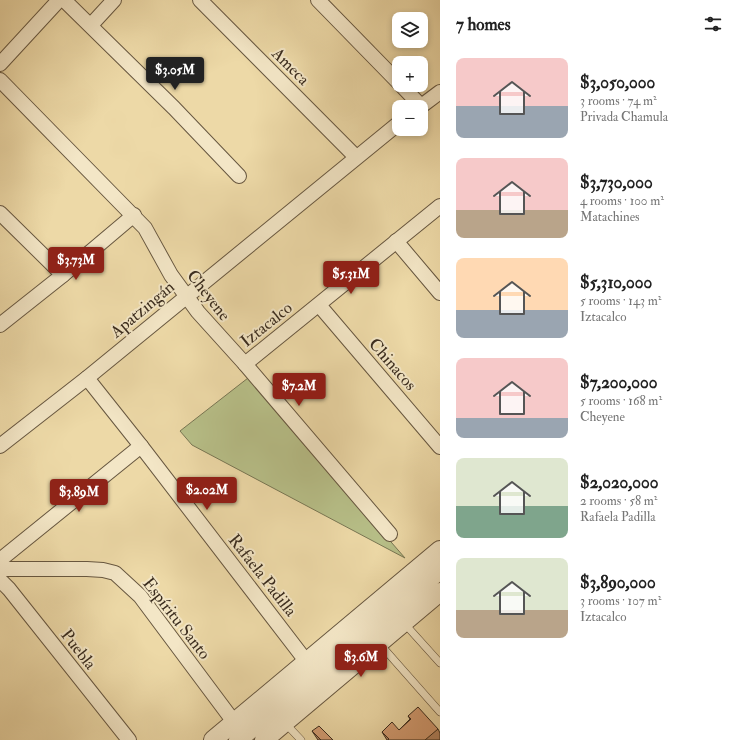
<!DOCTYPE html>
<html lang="en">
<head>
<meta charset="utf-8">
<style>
  :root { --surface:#fff; --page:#f2f2f2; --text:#222; --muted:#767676; --accent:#8f2418 }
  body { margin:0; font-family:"IM FELL Double Pica",serif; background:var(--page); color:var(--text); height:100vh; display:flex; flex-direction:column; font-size:15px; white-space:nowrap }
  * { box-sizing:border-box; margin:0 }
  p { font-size:13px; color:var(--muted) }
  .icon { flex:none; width:22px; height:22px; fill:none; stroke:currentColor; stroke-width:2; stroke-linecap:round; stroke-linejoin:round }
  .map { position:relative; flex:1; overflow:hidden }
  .sheet { display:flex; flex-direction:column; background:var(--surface); width:300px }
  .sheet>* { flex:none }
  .buttons { position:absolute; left:392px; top:12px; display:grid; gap:8px }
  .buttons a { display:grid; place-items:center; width:36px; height:36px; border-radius:8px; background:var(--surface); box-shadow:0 2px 6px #0003; font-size:20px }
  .price { position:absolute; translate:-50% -34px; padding:0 9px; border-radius:4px; background:var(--accent); color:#fff; font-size:13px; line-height:26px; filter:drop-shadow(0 1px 2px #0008) }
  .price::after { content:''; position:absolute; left:50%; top:24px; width:12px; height:9px; margin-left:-6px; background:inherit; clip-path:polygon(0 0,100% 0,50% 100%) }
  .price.current { background:#222; color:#fff }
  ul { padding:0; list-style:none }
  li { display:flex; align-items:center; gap:12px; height:100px; padding:0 16px }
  li span { display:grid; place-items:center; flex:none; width:112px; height:80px; border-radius:8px; color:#555 }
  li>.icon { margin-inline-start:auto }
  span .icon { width:48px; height:48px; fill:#fffc; stroke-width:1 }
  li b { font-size:17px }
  h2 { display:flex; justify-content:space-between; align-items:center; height:48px; padding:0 16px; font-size:17px }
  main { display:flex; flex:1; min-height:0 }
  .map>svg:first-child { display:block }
  .green { fill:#b7bf88; stroke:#787653 }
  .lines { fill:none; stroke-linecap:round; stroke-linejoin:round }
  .service-casing { stroke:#675740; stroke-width:8 }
  .minor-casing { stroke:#675740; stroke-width:16 }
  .tertiary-casing { stroke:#675740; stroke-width:20 }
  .service { stroke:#f3e6c6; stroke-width:7 }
  .minor { stroke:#f3e6c6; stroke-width:14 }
  .tertiary { stroke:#f3e6c6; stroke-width:18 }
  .wall { fill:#b68763; stroke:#3a2c1e }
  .building { fill:#d49d73; stroke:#3a2c1e }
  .labels { text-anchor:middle; stroke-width:4; stroke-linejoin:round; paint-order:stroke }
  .street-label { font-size:17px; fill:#3a2c1e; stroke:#f3e6c6 }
</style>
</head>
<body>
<main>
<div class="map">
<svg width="440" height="740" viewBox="0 0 440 740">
  <rect width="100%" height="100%" fill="#edd9a7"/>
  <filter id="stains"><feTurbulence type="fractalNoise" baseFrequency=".005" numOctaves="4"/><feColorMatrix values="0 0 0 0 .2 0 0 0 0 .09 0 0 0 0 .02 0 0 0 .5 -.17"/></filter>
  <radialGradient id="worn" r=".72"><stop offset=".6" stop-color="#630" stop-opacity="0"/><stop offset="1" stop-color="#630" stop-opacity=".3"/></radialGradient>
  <path class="green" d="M248 378 405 558 192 445 180 431Z"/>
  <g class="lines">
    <g class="service-casing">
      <g id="service">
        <path d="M404 623 440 663"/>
        <path d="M379 643 440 712"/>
        <path d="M285 723 301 740"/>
      </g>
    </g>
    <g class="minor-casing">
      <g id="minor">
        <path d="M64 0 174 108 239 176"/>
        <path d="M200 0 356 157"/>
        <path d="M318 0 399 83"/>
        <path d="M91 25 114 0"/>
        <path d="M0 64 59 0"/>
        <path d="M0 80 145 228 171 275 198 312 245 364 390 534"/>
        <path d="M401 85 421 106"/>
        <path d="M420 107 440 92"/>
        <path d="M0 213 63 275"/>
        <path d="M396 241 440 293"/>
        <path d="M319 305 440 447"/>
        <path d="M0 325 63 275 134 215"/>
        <path d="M245 364 440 206"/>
        <path d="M87 378 141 446 306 661"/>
        <path d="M0 446 87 378 399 123"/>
        <path d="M0 560 141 446"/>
        <path d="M0 569H87L103 570 115 573 140 596 234 722"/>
        <path d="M0 580 9 589 129 740"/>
      </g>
    </g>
    <g class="tertiary-casing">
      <g id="tertiary">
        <path d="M213 740 440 550"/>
        <path d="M238 740 440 570"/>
        <path d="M264 740 440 592"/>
      </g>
    </g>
    <use href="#service" class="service"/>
    <use href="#minor" class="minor"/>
    <use href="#tertiary" class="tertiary"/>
  </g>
  <g class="wall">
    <path d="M408 716 438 729 440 733V740H387L382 732 399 730 410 719Z"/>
    <path d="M312 731 333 740H318Z"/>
  </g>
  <g class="building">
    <path d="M418 707 438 729 425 740H388L389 739 382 732 392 722 399 730 411 719 408 716Z"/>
    <path d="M319 726 333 740H321L312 731Z"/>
  </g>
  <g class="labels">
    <g class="street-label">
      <text transform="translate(291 66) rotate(45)" y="6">Ameca</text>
      <text transform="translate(209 295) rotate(52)" y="6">Cheyene</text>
      <text transform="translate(142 309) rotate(-40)" y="6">Apatzingán</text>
      <text transform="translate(266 324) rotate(-39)" y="6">Iztacalco</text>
      <text transform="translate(393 364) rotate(49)" y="6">Chinacos</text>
      <text transform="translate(263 575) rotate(52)" y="6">Rafaela Padilla</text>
      <text transform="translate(177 618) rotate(52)" y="6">Espíritu Santo</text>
      <text transform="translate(79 649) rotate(52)" y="6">Puebla</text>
    </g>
  </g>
  <rect width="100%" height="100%" filter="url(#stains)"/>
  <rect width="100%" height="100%" fill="url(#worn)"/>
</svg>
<div class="buttons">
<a><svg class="icon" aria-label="layers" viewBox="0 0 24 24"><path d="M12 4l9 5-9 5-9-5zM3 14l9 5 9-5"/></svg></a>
<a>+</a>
<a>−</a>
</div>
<b class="price current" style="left:175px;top:91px">$3.05M</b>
<b class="price" style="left:76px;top:281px">$3.73M</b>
<b class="price" style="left:351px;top:295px">$5.31M</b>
<b class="price" style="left:299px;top:407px">$7.2M</b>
<b class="price" style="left:207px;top:511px">$2.02M</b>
<b class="price" style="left:79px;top:513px">$3.89M</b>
<b class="price" style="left:361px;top:678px">$3.6M</b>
</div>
<section class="sheet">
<h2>7 homes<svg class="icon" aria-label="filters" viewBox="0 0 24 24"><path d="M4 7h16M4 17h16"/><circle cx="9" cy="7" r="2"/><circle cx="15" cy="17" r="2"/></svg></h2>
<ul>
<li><span style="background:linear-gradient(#f6c9c9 60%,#9aa5b1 0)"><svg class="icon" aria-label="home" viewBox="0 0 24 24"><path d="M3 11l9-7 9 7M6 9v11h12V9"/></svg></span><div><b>$3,050,000</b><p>3 rooms · 74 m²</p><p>Privada Chamula</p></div></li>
<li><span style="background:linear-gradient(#f6c9c9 65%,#b9a48a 0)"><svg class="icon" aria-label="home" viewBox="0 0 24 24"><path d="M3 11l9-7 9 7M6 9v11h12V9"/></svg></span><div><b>$3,730,000</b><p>4 rooms · 100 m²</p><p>Matachines</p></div></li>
<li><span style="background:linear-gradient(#ffd9b3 65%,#9aa5b1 0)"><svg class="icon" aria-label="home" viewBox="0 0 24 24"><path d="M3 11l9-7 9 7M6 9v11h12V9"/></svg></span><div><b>$5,310,000</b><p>5 rooms · 143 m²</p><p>Iztacalco</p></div></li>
<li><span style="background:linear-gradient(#f6c9c9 75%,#9aa5b1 0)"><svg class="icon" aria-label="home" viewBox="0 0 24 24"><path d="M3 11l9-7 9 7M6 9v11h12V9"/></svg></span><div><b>$7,200,000</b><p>5 rooms · 168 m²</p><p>Cheyene</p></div></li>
<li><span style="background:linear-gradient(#dfe7d0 60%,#7fa58c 0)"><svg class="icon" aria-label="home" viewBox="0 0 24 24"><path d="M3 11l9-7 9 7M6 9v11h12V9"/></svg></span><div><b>$2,020,000</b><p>2 rooms · 58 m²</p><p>Rafaela Padilla</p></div></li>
<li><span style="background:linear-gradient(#dfe7d0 65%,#b9a48a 0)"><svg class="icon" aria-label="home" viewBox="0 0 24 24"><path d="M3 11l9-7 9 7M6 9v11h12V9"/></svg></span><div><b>$3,890,000</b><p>3 rooms · 107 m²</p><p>Iztacalco</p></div></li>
</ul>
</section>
</main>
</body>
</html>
